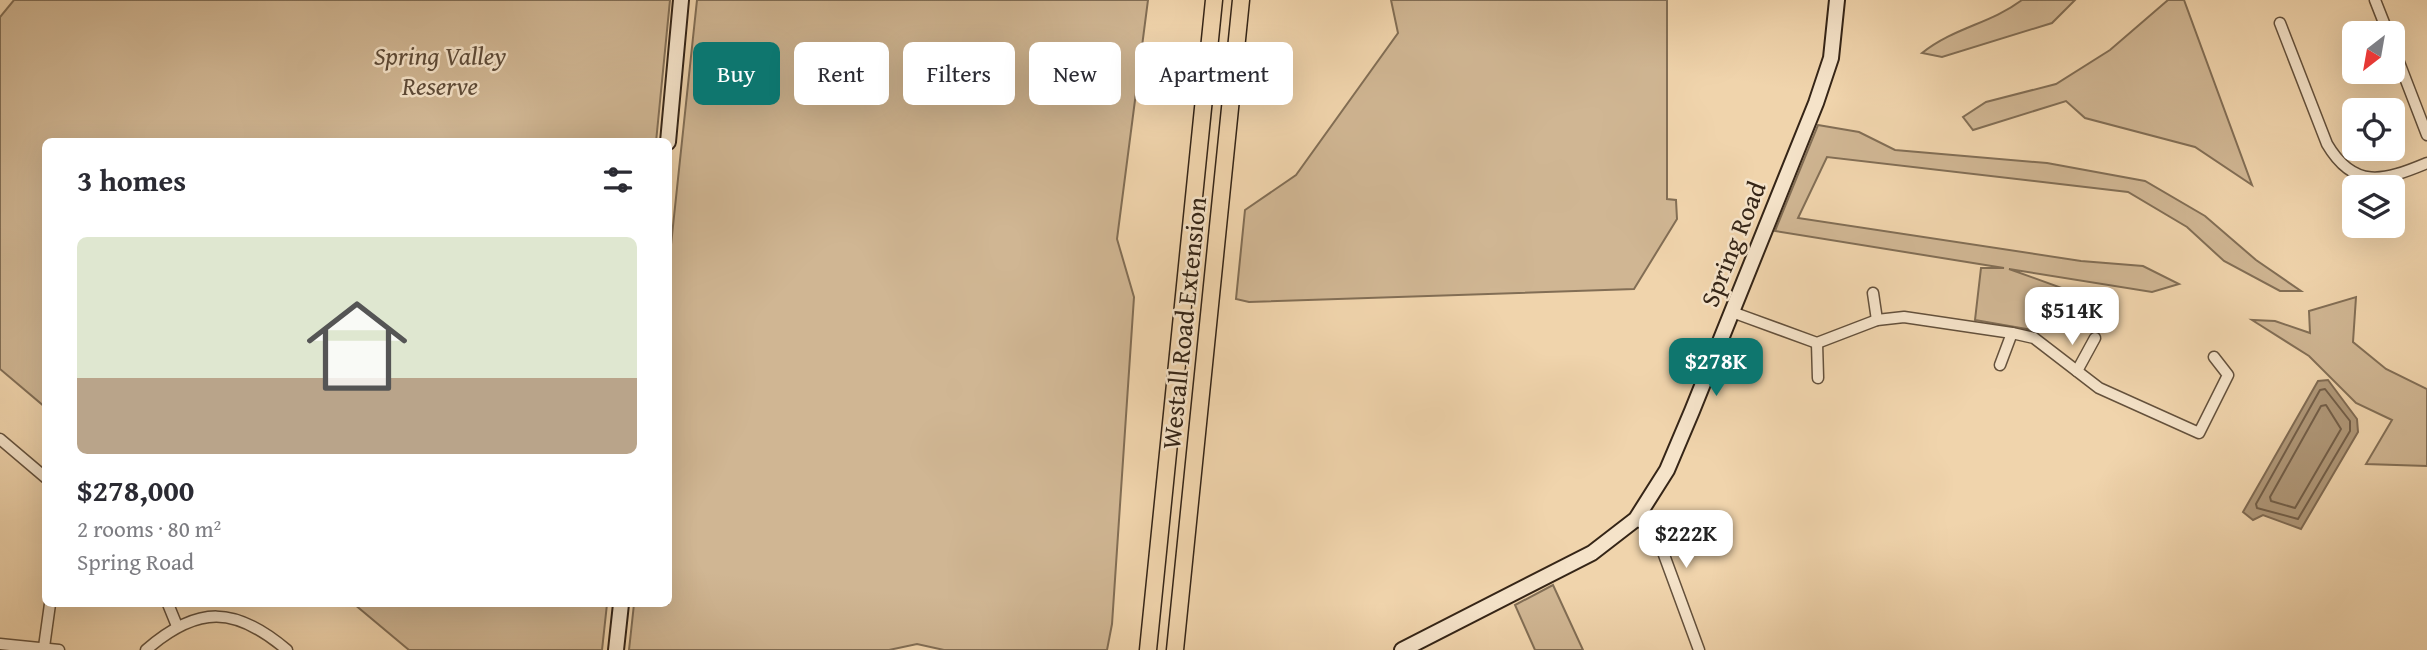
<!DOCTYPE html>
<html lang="en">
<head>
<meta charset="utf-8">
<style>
  :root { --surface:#fff; --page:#f2f2f3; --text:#2b2b33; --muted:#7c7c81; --accent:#0f766e }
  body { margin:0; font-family:"Gentium Book Plus",serif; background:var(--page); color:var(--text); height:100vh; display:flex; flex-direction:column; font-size:26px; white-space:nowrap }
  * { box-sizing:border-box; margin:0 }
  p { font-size:23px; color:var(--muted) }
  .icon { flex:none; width:38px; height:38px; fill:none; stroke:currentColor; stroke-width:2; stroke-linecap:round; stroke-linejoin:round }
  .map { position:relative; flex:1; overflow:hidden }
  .drawer { position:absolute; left:42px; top:138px; width:630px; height:469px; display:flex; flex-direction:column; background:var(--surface); border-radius:10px; box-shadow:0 7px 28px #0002 }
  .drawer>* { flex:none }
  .banner { position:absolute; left:693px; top:42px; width:665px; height:63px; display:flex; gap:14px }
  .needle { width:46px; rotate:211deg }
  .tools { position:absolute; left:2342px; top:21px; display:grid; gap:14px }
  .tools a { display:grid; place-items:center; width:63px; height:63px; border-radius:10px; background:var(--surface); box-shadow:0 7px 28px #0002; font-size:35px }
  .price { position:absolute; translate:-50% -60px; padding:0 16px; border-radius:14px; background:#fff; color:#222; font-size:23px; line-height:46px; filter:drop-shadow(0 2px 4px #0008) }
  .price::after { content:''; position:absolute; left:50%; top:42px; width:21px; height:16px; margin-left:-10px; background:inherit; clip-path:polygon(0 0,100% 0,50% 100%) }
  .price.on { background:var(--accent); color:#fff }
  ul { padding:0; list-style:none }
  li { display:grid; align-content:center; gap:14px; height:371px; padding:0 35px }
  li span { display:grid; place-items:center; height:217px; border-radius:10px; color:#555 }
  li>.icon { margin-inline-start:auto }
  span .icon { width:126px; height:126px; fill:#fffc; stroke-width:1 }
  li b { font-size:30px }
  h2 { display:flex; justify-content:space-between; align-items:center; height:84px; padding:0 35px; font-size:30px }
  .pill { padding:0 24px; border-radius:10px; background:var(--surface); box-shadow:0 7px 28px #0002; font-size:24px; line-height:63px }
  .pill.on { background:var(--accent); color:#fff }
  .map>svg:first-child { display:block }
  .green { fill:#d0b693; stroke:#826e55; stroke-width:2 }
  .water { fill:#b09879; stroke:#7f6a52; stroke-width:2 }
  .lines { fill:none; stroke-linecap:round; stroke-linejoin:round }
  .shore { stroke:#725e48; stroke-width:2 }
  .minor-casing { stroke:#64513c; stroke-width:13 }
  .secondary-casing { stroke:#352517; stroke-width:18 }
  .trunk-casing { stroke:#352517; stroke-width:19 }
  .minor { stroke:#f5e3c9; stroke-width:10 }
  .secondary { stroke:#f5e3c9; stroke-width:14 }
  .trunk { stroke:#f0d4ac; stroke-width:16 }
  .labels { text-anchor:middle; stroke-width:5; stroke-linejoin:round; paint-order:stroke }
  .park-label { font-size:26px; font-style:italic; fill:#5c4936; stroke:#f5e3c9 }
  .street-label { font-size:26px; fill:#352517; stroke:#f5e3c9 }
</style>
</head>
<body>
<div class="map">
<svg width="2427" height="650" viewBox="0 0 2427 650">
  <rect width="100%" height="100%" fill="#f0d4ac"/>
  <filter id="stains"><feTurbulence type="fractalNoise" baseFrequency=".00286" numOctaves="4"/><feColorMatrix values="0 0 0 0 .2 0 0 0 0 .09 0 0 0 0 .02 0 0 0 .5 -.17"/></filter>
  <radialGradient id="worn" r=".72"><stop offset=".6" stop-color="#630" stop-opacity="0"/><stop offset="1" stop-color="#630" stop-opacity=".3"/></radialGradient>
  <g class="green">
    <path d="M14 0H670L656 142H46L45 407 0 369V17Z"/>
    <path d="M697 0H1148L1117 239 1134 297 1112 624 1107 650H944L917 644 889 650H629L634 604H668V273Z"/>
    <path d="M1391 0H1667V199L1676 200 1677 219 1634 289 1249 302 1236 299 1245 210 1296 175 1398 33Z"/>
    <path d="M2022 0H2075L2052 23 1942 57 1922 53C1955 27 1990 24 2022 0Z"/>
    <path d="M2168 0H2184L2252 185 2195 147 2085 118 2066 101 1973 130 1963 117 1986 102 2056 84 2110 50Z"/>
    <path d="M1818 125 1859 132 1895 150 2047 163 2145 181 2205 216 2256 260 2301 291H2280L2224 261 2187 227 2128 192 1827 157 1798 218 2081 261 2143 266 2179 284 2152 292 2009 269 2070 291 2044 332 1975 320 1981 268H2004L1775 231Z"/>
    <path d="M2356 297 2353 342 2386 369 2427 389V466L2366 464 2392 420 2356 403 2309 356 2252 320 2275 321 2310 333 2309 311Z"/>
    <path d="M1553 585 1583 650H1535L1515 605Z"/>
    <path d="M354 604H607L602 650H409Z"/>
  </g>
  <path class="water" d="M2328 380 2357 419 2358 432 2301 529 2263 515 2253 520 2243 512 2318 381Z"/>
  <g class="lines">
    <g class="shore">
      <path d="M2325 389 2350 421V431L2298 519 2257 508 2256 504 2320 390Z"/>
      <path d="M2326 405 2341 429 2295 508 2271 501 2270 497 2321 406Z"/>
    </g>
    <g class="minor-casing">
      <g id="minor">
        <path d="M2375 0 2388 33"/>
        <path d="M2280 23 2327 144C2354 190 2384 181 2427 163"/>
        <path d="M2392 44 2427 135"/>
        <path d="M1873 293 1877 320"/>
        <path d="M1732 312 1817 343 1877 320 1904 317 2012 333 2034 338 2099 388 2199 433 2228 375 2214 357"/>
        <path d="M1817 343 1818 378"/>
        <path d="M2000 365 2012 333"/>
        <path d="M2077 371 2095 338"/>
        <path d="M0 439 46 478"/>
        <path d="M1636 519 1655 532 1660 544 1699 650"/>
        <path d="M168 604 177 626"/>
        <path d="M0 644 59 650"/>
        <path d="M44 647 50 604"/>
        <path d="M146 650C198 605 235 606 287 650"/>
      </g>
    </g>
    <g class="secondary-casing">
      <g id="secondary">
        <path d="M668 142 681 0"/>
        <path d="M616 650 621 604"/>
        <path d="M1402 650 1592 553 1636 519 1667 470 1692 411 1816 103 1831 58 1837 0"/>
      </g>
    </g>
    <g class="trunk-casing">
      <g id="trunk">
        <path d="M1148 650 1214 0"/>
        <path d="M1175 650 1241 0"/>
      </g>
    </g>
    <use href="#minor" class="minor"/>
    <use href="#secondary" class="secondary"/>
    <use href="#trunk" class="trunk"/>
  </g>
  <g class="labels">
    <g class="park-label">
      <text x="440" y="65">Spring Valley<tspan x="440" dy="30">Reserve</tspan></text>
    </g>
    <g class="street-label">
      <text transform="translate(1733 244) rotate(-68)" y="9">Spring Road</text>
      <text transform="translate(1184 323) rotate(-84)" y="9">Westall Road Extension</text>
    </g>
  </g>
  <rect width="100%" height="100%" filter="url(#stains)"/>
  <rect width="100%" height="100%" fill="url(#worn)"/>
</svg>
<div class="tools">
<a><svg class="needle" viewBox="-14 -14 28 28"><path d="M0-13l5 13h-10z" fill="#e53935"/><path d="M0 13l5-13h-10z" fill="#7c7c81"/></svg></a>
<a><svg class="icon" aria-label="locate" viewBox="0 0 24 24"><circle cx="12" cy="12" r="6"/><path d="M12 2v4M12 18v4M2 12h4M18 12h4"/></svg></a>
<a><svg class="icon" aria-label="layers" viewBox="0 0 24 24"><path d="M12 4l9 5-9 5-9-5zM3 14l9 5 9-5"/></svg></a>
</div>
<b class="price" style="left:2072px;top:347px">$514K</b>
<b class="price on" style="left:1716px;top:398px">$278K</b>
<b class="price" style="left:1686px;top:570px">$222K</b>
<div class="banner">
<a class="pill on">Buy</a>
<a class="pill">Rent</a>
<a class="pill">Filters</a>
<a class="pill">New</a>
<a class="pill">Apartment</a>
</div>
<section class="drawer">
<h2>3 homes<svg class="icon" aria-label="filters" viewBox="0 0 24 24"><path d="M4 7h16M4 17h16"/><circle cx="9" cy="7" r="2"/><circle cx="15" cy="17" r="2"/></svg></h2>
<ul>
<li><span style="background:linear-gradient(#dfe7d0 65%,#b9a48a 0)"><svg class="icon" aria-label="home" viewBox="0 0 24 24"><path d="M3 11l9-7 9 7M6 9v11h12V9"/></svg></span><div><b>$278,000</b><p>2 rooms · 80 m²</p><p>Spring Road</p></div></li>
</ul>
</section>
</div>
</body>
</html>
